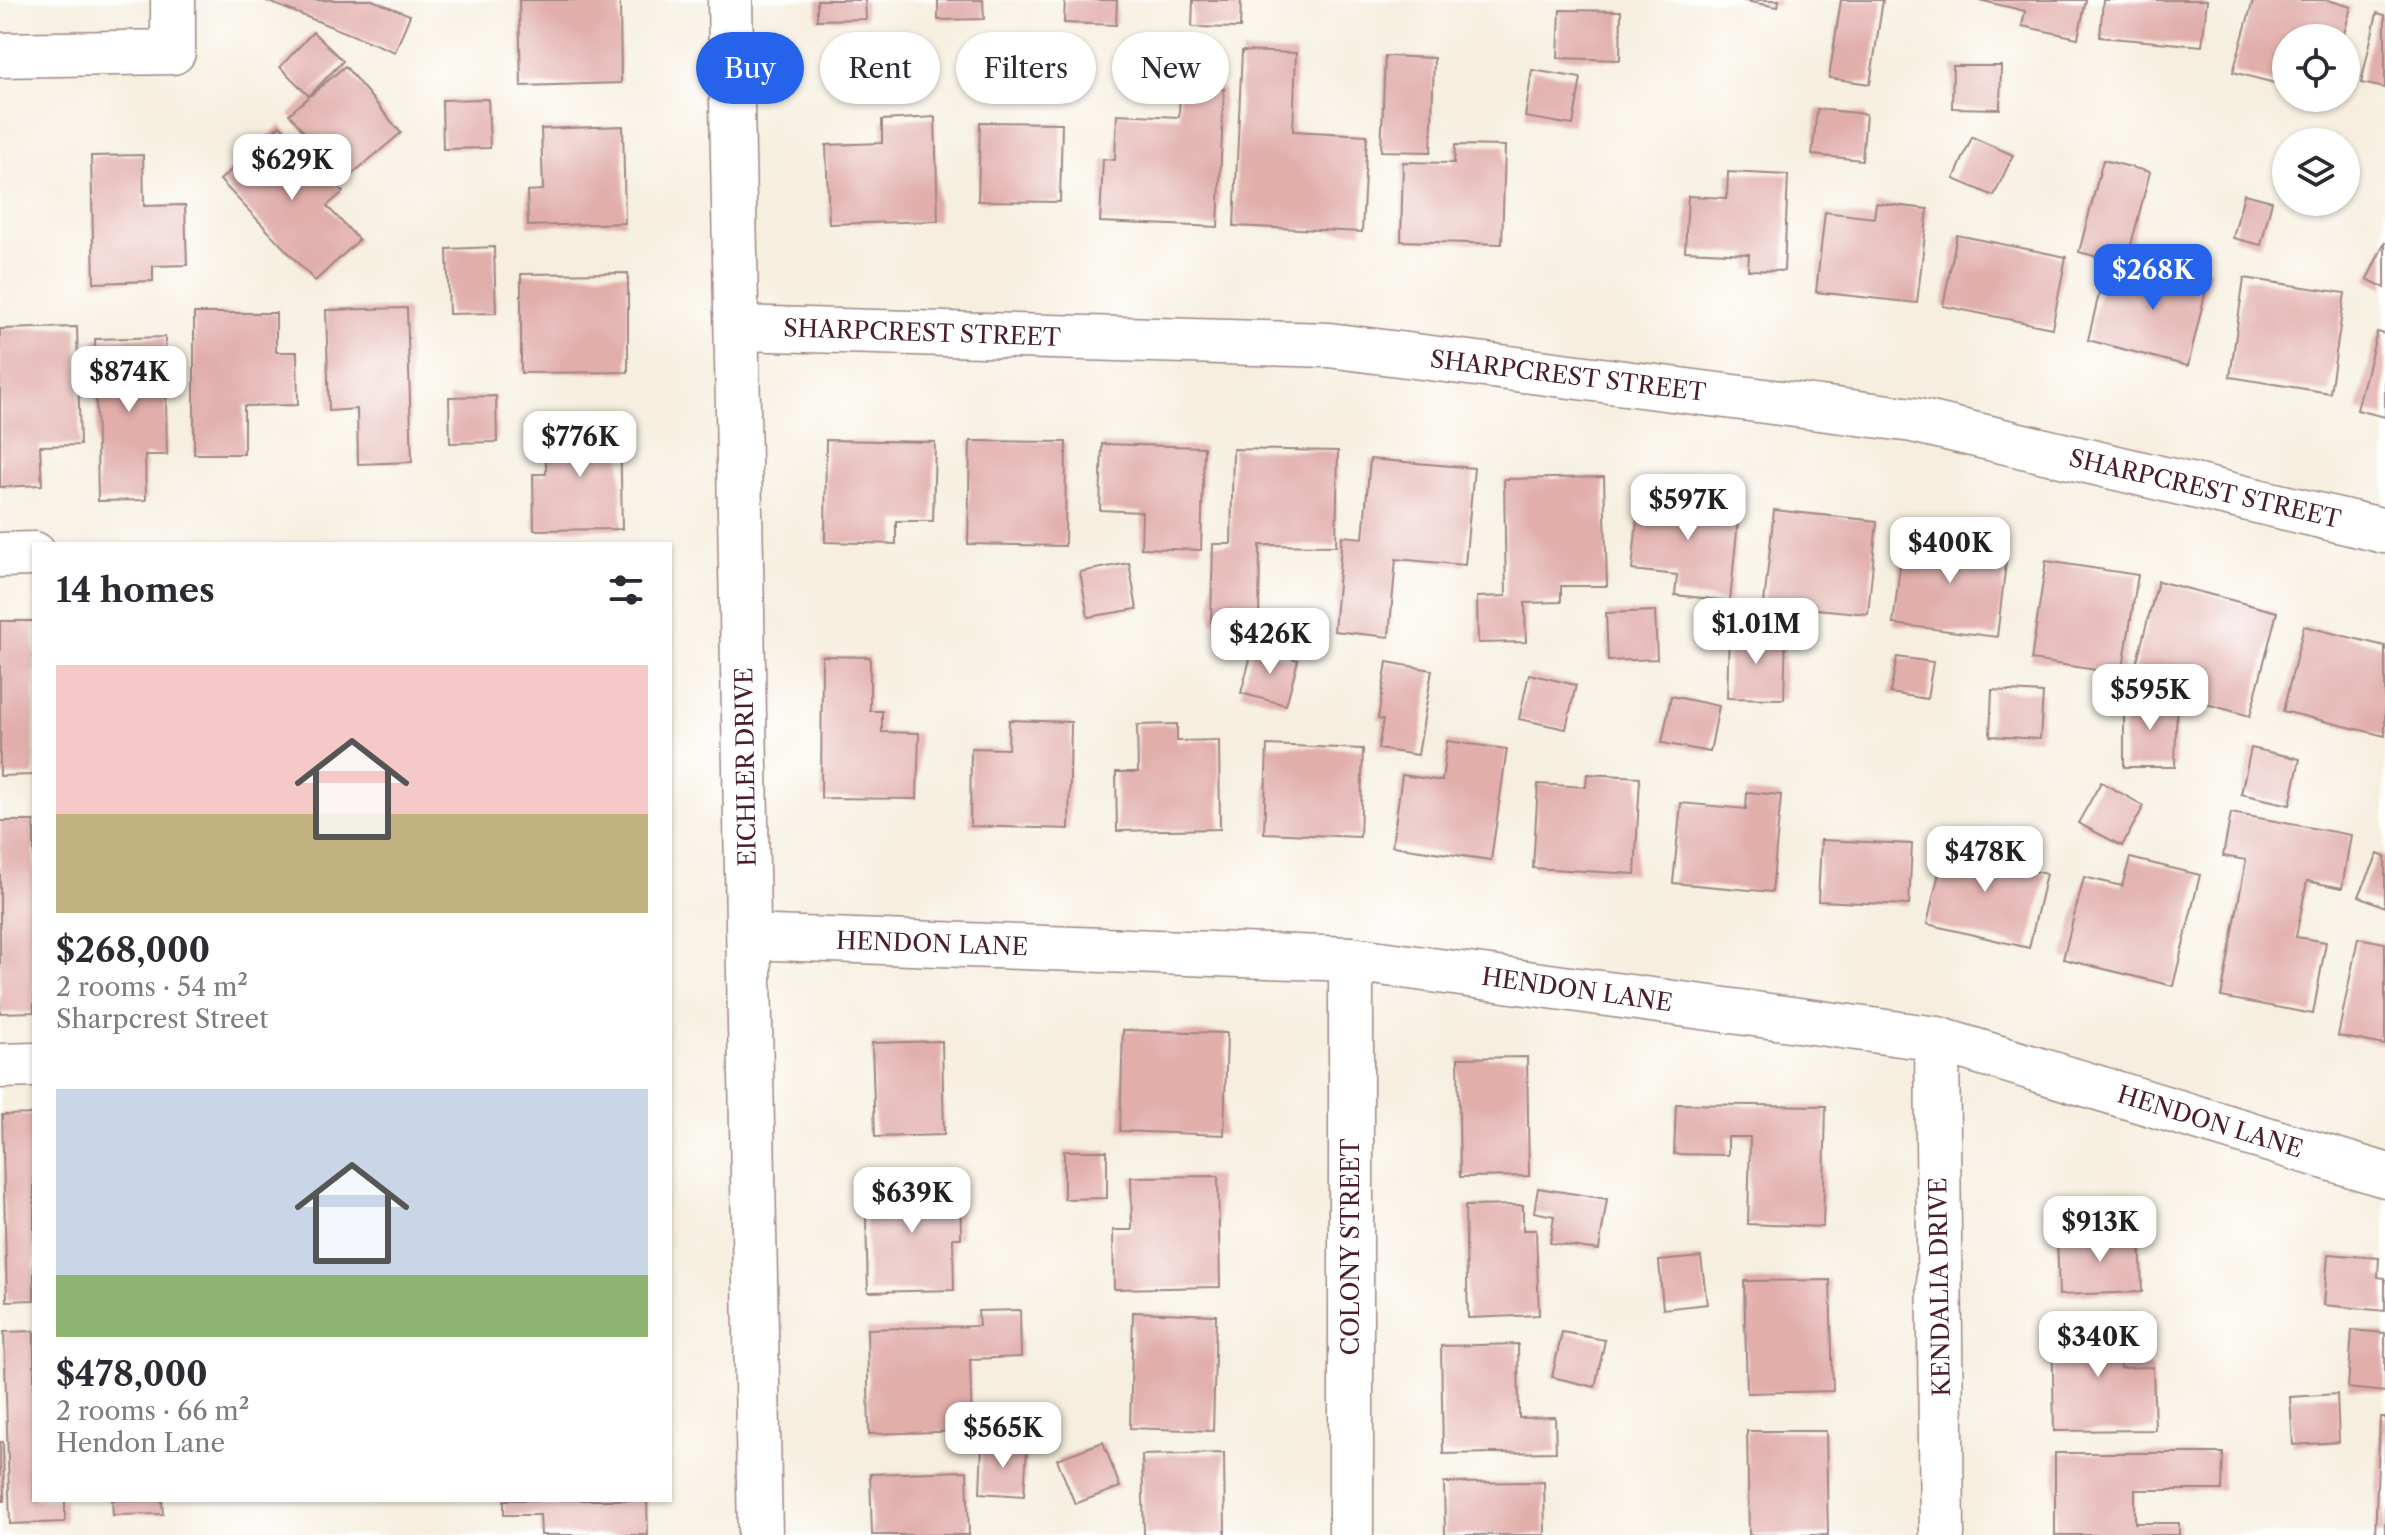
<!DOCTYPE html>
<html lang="en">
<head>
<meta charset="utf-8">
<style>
  :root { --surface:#fff; --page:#f2f2f3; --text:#2b2b33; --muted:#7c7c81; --accent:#2563eb }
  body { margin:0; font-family:"Libre Caslon Text",serif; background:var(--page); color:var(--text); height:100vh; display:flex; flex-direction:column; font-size:30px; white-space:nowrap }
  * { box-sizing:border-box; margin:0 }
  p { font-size:26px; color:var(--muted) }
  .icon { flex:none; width:44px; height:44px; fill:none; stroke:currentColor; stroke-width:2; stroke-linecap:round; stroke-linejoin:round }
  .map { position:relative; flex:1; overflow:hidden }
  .side { position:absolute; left:32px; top:542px; width:640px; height:960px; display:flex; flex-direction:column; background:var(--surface); border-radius:0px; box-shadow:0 2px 6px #0004 }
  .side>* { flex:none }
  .hud { position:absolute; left:696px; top:32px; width:760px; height:72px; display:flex; gap:16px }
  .controls { position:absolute; left:2272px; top:24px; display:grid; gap:16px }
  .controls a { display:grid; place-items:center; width:88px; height:88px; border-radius:50%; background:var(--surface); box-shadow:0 2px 6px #0004; font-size:40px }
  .price { position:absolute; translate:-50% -68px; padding:0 18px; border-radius:16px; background:#fff; color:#222; font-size:26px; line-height:52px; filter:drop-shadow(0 2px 4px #0008) }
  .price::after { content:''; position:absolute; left:50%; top:48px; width:24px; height:18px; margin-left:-12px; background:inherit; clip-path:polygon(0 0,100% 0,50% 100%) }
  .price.current { background:var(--accent); color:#fff }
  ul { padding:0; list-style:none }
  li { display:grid; align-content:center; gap:16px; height:424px; padding:0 24px }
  li span { display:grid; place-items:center; height:248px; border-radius:0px; color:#555 }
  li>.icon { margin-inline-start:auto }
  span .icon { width:144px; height:144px; fill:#fffc; stroke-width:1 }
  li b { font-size:34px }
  h2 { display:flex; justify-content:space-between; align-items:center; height:96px; padding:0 24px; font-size:34px }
  .pill { padding:0 28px; border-radius:36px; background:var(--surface); box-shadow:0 2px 6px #0004; font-size:28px; line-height:72px }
  .pill.current { background:var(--accent); color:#fff }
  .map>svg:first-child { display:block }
  .building { fill:#e1aeaa }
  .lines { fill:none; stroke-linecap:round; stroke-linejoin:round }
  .minor-casing { stroke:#a08785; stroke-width:47 }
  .minor { stroke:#fff; stroke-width:44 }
  .labels { text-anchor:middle; stroke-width:6; stroke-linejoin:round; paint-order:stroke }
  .street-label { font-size:24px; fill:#4a1f2b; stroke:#fff }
</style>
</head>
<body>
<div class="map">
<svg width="2385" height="1535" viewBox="0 0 2385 1535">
  <rect width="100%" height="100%" fill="#fff"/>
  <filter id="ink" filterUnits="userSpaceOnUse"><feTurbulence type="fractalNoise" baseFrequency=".0125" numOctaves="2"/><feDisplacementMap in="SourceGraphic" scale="16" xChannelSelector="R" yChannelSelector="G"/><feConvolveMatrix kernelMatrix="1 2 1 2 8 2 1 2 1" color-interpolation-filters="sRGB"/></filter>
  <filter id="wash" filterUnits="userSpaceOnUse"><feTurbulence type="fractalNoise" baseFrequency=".006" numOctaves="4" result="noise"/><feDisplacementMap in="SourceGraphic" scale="32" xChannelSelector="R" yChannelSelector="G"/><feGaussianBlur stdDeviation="1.8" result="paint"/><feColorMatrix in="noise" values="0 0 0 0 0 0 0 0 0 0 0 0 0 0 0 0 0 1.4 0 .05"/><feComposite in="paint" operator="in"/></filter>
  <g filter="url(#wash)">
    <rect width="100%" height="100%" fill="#f6efdf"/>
    <g id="blocks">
      <g class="building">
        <path d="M264 0H372L410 15 395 52Z"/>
        <path d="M519 0H620L621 83 521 86Z"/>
        <path d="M817 0H865L866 19 817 20Z"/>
        <path d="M938 0H983L984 19 938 20Z"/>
        <path d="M1065 0H1117L1116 25 1064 23Z"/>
        <path d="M1193 0H1241L1240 28 1192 27Z"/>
        <path d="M1739 0H1779L1778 7Z"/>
        <path d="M1841 0H1883L1870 84 1829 78Z"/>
        <path d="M1979 0H2086L2078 38 2022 26 2025 11Z"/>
        <path d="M2103 0H2207L2202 46 2100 37Z"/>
        <path d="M2253 0H2328L2351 7 2343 38H2286V70L2282 85 2233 72Z"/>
        <path d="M1560 10 1621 11 1620 60 1558 58Z"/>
        <path d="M2377 13 2385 15V88L2361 83Z"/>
        <path d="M313 32 343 61 309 96 280 67Z"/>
        <path d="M1242 51 1296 53 1293 131 1367 135 1362 232 1234 226Z"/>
        <path d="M1385 56 1434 58 1431 152 1381 151Z"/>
        <path d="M345 66 401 133 345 180 289 114Z"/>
        <path d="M1953 66H2001L2000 109 1952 108Z"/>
        <path d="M1532 70 1581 78 1573 125 1525 117Z"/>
        <path d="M1180 87 1224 89 1218 227 1100 222 1103 159 1115 160 1117 114 1179 117Z"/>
        <path d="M488 99 490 148 443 149 442 100Z"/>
        <path d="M1817 109 1866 114 1862 160 1812 155Z"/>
        <path d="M935 117 938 221 829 224 826 145 882 143V120Z"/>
        <path d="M980 122 1062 123 1060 202 978 201Z"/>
        <path d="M280 125 343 192 327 206 359 240 315 281 220 180Z"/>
        <path d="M623 126 625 223 528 226 527 191 543 190 541 129Z"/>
        <path d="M1972 137 2013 155 1994 196 1954 179Z"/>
        <path d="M1455 145 1505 146 1502 244 1401 241 1403 162 1454 163Z"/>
        <path d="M143 155 144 206 185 205 187 265 153 266V281L94 283 91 156Z"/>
        <path d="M2103 160 2150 172 2126 264 2079 252Z"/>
        <path d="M1728 172 1788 175 1784 271 1748 270 1749 254 1685 251 1688 196 1727 198Z"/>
        <path d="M2244 194 2272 201 2261 245 2233 238Z"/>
        <path d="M1876 203 1928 209 1917 303 1816 292 1825 212 1874 218Z"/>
        <path d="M1957 235 2066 257 2052 328 1943 306Z"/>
        <path d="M2385 242V288L2367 279Z"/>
        <path d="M494 247 496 313 449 314 447 249Z"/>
        <path d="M2161 256 2211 269 2188 366 2088 340 2104 273 2153 285Z"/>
        <path d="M628 273V372L521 373V274Z"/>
        <path d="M2244 278 2345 293 2330 393 2230 377Z"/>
        <path d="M407 308 412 462 358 464 357 409 329 411 326 310Z"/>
        <path d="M194 313H276V352H297L298 405 244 406V454H194Z"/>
        <path d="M77 327 80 445 40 446 42 485 0 487V329Z"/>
        <path d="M2377 332 2385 334V417L2357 410Z"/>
        <path d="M165 337 167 455H145L146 500 98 501 95 339Z"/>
        <path d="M496 396 497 442 450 443 449 397Z"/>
        <path d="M620 423 622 529 534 530 533 474H546V424Z"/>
        <path d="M826 440 935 442 933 521H896V544L825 542Z"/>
        <path d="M970 441 1066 442 1065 546 968 544Z"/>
        <path d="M1102 444 1204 447 1201 550 1141 548 1142 512 1100 510Z"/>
        <path d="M1233 449 1338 451 1336 546 1260 545 1259 623 1211 622 1213 544H1231Z"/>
        <path d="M1370 459 1474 468 1465 565 1396 559 1389 637 1334 631 1342 536 1363 538Z"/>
        <path d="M1604 477 1607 586H1561V602L1525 603 1526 642 1478 643 1477 597 1506 596 1504 479Z"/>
        <path d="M1640 490 1740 501 1730 601 1675 595 1677 575 1632 570Z"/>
        <path d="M1774 510 1877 521 1868 614 1764 604Z"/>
        <path d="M1904 533 2008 546 1997 637 1893 624Z"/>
        <path d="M2046 561 2138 575 2122 674 2031 660Z"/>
        <path d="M1129 563 1137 609 1088 617 1080 572Z"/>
        <path d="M2158 581 2277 612 2250 716 2192 700 2197 684 2135 668Z"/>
        <path d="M1655 611 1657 659 1608 661 1606 613Z"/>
        <path d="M0 621H34V775L0 776Z"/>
        <path d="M2304 626 2385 646V736L2283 711Z"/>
        <path d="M1729 632 1786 634 1784 699 1727 698Z"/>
        <path d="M1253 648 1298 660 1286 705 1241 693Z"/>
        <path d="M822 656 870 657V711H882V732L919 733 917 799 821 798Z"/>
        <path d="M1897 657 1933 662 1927 699 1890 693Z"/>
        <path d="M1387 662 1432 670 1418 755 1378 749 1383 720 1378 719Z"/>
        <path d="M1529 674 1576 685 1566 729 1519 719Z"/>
        <path d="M1992 690 2043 693 2040 739 1990 736Z"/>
        <path d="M1671 696 1719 706 1710 752 1662 743Z"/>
        <path d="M2124 697 2177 698 2175 767H2124Z"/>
        <path d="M1009 720 1071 722 1069 829 970 826 971 748 1008 749Z"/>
        <path d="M1177 724V741L1219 740 1220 829 1117 831 1116 772H1138L1137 725Z"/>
        <path d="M1447 741 1507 749 1491 860 1392 846 1402 775 1442 781Z"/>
        <path d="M1267 745 1363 749 1360 837 1264 833Z"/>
        <path d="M2251 748 2300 759 2290 805 2241 794Z"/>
        <path d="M1587 774 1640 777 1635 874 1533 868 1538 784 1586 787Z"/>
        <path d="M2101 782 2144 806 2122 846 2078 823Z"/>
        <path d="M1747 792 1781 795 1772 892 1673 883 1681 803 1746 809Z"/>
        <path d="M2231 813 2351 835 2342 888 2307 881 2296 937 2326 942 2313 1014 2221 997 2246 860 2223 856Z"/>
        <path d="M0 821H34V1012L0 1013Z"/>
        <path d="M1948 834 2004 847 2000 863 2046 874 2029 948 1927 924Z"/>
        <path d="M1821 840 1912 844 1909 905 1818 901Z"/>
        <path d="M2378 854 2385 857V907L2359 896Z"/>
        <path d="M2130 858 2200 875 2173 986 2063 959 2084 877 2122 886Z"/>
        <path d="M2358 938 2385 943V1045L2338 1036Z"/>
        <path d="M1123 1030 1227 1033 1224 1135 1120 1131Z"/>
        <path d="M942 1041 944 1135 875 1137 872 1043Z"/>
        <path d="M1527 1057 1529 1176 1460 1177 1458 1058Z"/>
        <path d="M1676 1104 1826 1106 1823 1227 1748 1224 1750 1137H1728V1155L1674 1154Z"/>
        <path d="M34 1114V1300L7 1301 2 1115Z"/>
        <path d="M1064 1151H1107V1198L1064 1199Z"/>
        <path d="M1218 1176 1220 1287 1114 1289 1113 1230H1132L1131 1177Z"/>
        <path d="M960 1180 961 1238H953L954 1290 868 1292 865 1182Z"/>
        <path d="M1538 1188 1607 1199 1599 1250 1550 1243 1554 1216 1534 1212Z"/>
        <path d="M1523 1205V1230H1536L1539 1315 1468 1318 1465 1206Z"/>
        <path d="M2140 1233 2142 1292 2059 1295 2057 1237Z"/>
        <path d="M2328 1254 2379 1258 2378 1277 2385 1278V1311L2324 1305Z"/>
        <path d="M1701 1257 1707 1304 1663 1309 1659 1261Z"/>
        <path d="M1830 1280 1833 1391 1747 1393 1744 1281Z"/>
        <path d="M1020 1310 1021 1357 970 1359 972 1431 869 1434 867 1329 979 1326 978 1311Z"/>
        <path d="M1133 1312 1216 1315 1213 1431 1130 1428Z"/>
        <path d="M2119 1316 2121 1368 2153 1367 2155 1430 2054 1431 2052 1318Z"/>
        <path d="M2352 1330 2385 1333V1392L2348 1388Z"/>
        <path d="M34 1331V1500H65V1522L10 1524 4 1332Z"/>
        <path d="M1562 1332 1605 1340 1595 1387 1552 1377Z"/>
        <path d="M1518 1344 1519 1418 1555 1417 1556 1452 1443 1454 1441 1346Z"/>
        <path d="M2337 1394 2339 1442 2293 1445 2290 1397Z"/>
        <path d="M2380 1417H2385V1535H2375Z"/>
        <path d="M1747 1431H1826L1828 1535H1749Z"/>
        <path d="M0 1442H3L4 1501H0Z"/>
        <path d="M1103 1442 1120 1487 1075 1504 1057 1459Z"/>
        <path d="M982 1445 1027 1447 1024 1496 980 1493Z"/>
        <path d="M1224 1453 1225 1535H1144L1142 1455Z"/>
        <path d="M2055 1453H2223L2222 1490H2135V1523H2179V1535H2055Z"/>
        <path d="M967 1471 969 1535H872L870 1474Z"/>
        <path d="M1544 1482 1545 1535H1445L1444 1483Z"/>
        <path d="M112 1500H162L163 1514 113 1515Z"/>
        <path d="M504 1500H647L648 1535H541L540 1515H504Z"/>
      </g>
    </g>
  </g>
  <g filter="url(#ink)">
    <use href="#blocks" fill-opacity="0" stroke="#a08785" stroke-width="2"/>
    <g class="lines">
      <g class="minor-casing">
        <g id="minor">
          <path d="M730 0 760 1535"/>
          <path d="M0 55 173 52V0"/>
          <path d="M737 328 1329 345 1913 420 2385 531"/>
          <path d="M0 555 34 554"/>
          <path d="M749 937 1351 959 1937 1039 2385 1175"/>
          <path d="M1351 959V1535"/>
          <path d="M1937 1039 1942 1535"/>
          <path d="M0 1066 34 1065"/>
        </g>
      </g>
      <use href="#minor" class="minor"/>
    </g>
  </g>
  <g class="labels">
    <g class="street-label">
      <text transform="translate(922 333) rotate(2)" y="8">SHARPCREST STREET</text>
      <text transform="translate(1568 376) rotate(7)" y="8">SHARPCREST STREET</text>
      <text transform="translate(2205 489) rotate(13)" y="8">SHARPCREST STREET</text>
      <text transform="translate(746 767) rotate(-91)" y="8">EICHLER DRIVE</text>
      <text transform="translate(932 944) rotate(2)" y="8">HENDON LANE</text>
      <text transform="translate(1577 990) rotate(8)" y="8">HENDON LANE</text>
      <text transform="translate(2210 1122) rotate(17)" y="8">HENDON LANE</text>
      <text transform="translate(1351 1247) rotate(-90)" y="8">COLONY STREET</text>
      <text transform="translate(1940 1287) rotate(-91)" y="8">KENDALIA DRIVE</text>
    </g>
  </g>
</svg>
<div class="controls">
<a><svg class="icon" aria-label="locate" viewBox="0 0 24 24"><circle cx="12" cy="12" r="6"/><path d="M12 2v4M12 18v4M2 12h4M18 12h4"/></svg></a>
<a><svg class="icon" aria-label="layers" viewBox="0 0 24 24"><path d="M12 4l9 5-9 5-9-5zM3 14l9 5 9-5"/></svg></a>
</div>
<b class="price" style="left:292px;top:202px">$629K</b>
<b class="price current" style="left:2153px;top:312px">$268K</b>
<b class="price" style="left:129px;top:414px">$874K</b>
<b class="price" style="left:580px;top:479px">$776K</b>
<b class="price" style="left:1688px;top:542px">$597K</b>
<b class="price" style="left:1950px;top:585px">$400K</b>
<b class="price" style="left:1756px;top:666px">$1.01M</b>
<b class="price" style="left:1270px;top:676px">$426K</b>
<b class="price" style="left:2150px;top:732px">$595K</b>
<b class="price" style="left:1985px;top:894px">$478K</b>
<b class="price" style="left:912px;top:1235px">$639K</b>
<b class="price" style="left:2100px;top:1264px">$913K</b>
<b class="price" style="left:2098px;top:1379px">$340K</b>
<b class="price" style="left:1003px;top:1470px">$565K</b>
<div class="hud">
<a class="pill current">Buy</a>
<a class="pill">Rent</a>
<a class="pill">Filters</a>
<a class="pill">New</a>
</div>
<section class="side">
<h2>14 homes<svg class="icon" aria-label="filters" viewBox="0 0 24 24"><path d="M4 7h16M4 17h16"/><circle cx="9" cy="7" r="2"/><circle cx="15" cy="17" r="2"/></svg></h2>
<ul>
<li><span style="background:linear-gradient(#f6c9c9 60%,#c2b280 0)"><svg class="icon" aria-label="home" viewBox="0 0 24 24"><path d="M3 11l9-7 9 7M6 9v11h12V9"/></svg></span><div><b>$268,000</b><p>2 rooms · 54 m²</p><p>Sharpcrest Street</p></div></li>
<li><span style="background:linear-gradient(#c9d6e8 75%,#8fb573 0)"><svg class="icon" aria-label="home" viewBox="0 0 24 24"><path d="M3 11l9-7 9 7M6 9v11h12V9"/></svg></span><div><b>$478,000</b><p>2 rooms · 66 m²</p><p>Hendon Lane</p></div></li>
</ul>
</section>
</div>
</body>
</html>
